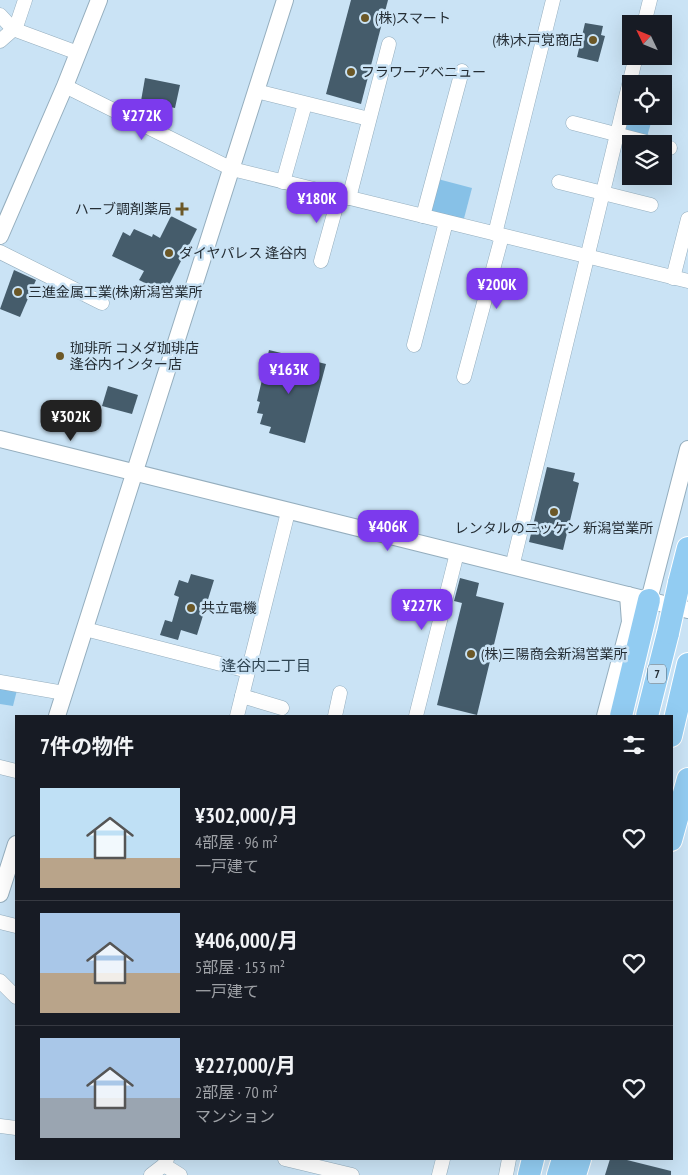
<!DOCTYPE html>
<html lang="ja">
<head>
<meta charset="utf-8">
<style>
  :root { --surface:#171b24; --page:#20242c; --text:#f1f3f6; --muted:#9ea1a6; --line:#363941; --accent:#7c3aed }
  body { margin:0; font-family:"PT Sans Narrow","Noto Sans JP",sans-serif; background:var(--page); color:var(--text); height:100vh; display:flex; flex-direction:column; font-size:19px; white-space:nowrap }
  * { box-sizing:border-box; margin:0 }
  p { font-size:16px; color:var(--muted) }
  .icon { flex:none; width:28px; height:28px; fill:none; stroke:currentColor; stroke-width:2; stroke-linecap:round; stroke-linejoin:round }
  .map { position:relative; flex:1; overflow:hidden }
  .panel { position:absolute; left:15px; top:715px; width:658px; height:445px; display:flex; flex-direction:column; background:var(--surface); border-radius:0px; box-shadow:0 5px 20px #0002 }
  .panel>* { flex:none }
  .needle { width:32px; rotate:313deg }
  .fabs { position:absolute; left:622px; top:15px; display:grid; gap:10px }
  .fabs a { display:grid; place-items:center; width:50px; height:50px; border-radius:0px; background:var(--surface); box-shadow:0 5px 20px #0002; font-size:25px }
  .price { position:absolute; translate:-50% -42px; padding:0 11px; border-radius:10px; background:var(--accent); color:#fff; font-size:16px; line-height:32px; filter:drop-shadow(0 1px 2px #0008) }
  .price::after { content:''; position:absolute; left:50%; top:30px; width:15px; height:11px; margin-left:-8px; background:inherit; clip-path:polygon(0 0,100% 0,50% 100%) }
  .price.selected { background:#222; color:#fff }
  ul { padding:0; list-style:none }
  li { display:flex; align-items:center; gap:15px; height:125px; padding:0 25px }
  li+li { border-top:1px solid var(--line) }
  li span { display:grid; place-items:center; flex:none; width:140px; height:100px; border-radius:0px; color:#555 }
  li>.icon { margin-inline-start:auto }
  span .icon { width:60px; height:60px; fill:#fffc; stroke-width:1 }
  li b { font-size:21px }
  h2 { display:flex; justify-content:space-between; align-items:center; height:60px; padding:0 25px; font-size:21px }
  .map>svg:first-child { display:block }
  .green { fill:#87c1e7 }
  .building { fill:#455c6b }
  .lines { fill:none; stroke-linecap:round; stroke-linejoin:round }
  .minor-casing { stroke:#95aebe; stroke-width:15 }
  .tertiary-casing { stroke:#95aebe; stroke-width:18 }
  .trunk-casing { stroke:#fff; stroke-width:24 }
  .minor { stroke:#fff; stroke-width:14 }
  .tertiary { stroke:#fff; stroke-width:16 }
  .trunk { stroke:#92ccf2; stroke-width:22 }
  .trunk-bridge-casing { stroke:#fff; stroke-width:24; stroke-linecap:butt }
  .trunk-bridge { stroke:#92ccf2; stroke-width:22 }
  .poi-dot { fill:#6c5827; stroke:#cae3f5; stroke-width:2 }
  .labels { text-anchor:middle; stroke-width:5; stroke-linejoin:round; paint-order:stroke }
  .shield { fill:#cae3f5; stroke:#56646f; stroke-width:1 }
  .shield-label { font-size:12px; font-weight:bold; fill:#252e35 }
  .poi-label { font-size:14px; fill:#252e35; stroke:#cae3f5; text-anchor:start }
  .neighbourhood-label { font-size:15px; fill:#2e4452; stroke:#cae3f5 }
</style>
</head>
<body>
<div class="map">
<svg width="688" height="1175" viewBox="0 0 688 1175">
  <rect width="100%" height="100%" fill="#cae3f5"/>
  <g class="green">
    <path d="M626 106 631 107V116H653L646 140 619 133Z"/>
    <path d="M434 178 472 188 462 226 424 216Z"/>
    <path d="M0 682 18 686 13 706 0 704Z"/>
  </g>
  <g class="building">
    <path d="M351 0H388L361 104 326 94Z"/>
    <path d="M585 23 603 26 601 35 605 36 598 62 577 57Z"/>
    <path d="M145 78 180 85 175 108 141 101Z"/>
    <path d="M171 216 197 229 165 293 139 280 144 271 112 256 123 232 130 236 134 229 152 237 153 234 160 238Z"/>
    <path d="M14 270 36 280 20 317 0 309Z"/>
    <path d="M269 350 326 364 305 443 269 433 271 427 260 424 263 414 257 413 260 402 257 401Z"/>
    <path d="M108 386 138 395 132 414 102 406Z"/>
    <path d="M547 467 575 473 573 481 579 483 563 550 529 542Z"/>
    <path d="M191 574 214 580 197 635 181 630 178 640 160 635 165 620 172 622 179 597 174 595 179 580 188 583Z"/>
    <path d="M460 578 479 583 476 596 504 603 477 715 437 705 462 603 454 601Z"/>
    <path d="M610 1159H623L671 1171V1175H605Z"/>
  </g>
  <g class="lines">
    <g class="minor-casing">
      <g id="minor">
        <path d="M0 15 13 29 78 53"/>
        <path d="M644 24 650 0"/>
        <path d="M0 41 16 27 25 0"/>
        <path d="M65 86 232 169 688 281"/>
        <path d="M256 91 369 119"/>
        <path d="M573 123 654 144"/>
        <path d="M664 146 670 148"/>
        <path d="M283 182 305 104"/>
        <path d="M559 182 651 205"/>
        <path d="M349 198 389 44"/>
        <path d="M423 216 462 71"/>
        <path d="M495 234 553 0"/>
        <path d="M0 252 102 303"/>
        <path d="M321 261 339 196"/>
        <path d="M673 278 688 219"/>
        <path d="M414 345 446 222"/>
        <path d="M464 377 502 236"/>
        <path d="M512 567 636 56"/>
        <path d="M85 629 248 671"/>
        <path d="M0 682 64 693"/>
        <path d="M242 696 282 708"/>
        <path d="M237 716 288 512"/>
        <path d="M335 716 340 693"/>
        <path d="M416 716 457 553"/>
        <path d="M0 767 16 771"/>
        <path d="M0 922 16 926"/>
        <path d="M0 981 16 997"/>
        <path d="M0 1126 16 1128"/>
        <path d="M285 1159 352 1175"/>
        <path d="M164 1165 180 1175"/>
        <path d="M151 1175 164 1165 167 1159"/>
        <path d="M439 1175 443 1159"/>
        <path d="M506 1175 509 1159"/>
      </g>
    </g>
    <g class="tertiary-casing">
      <g id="tertiary">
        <path d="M0 236 65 86 99 0"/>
        <path d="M0 439 688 610"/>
        <path d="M649 600 688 449"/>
        <path d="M57 716 285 0"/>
        <path d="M605 716 630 622 628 595"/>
        <path d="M0 894 16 844"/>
      </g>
    </g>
    <g class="trunk-casing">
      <g id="trunk">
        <path d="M679 583 688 548"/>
        <path d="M621 716 649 600"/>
        <path d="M647 716 668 633"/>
        <path d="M671 736 688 664"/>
        <path d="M671 840 688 779"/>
        <path d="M529 1175 533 1159"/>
        <path d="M558 1175 563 1159"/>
        <path d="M575 1175 580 1159"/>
      </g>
    </g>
    <use href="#minor" class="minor"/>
    <use href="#tertiary" class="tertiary"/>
    <use href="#trunk" class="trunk"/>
    <g class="trunk-bridge-casing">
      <path id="trunk-bridge" d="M668 633 679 583"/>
    </g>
    <use href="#trunk-bridge" class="trunk-bridge"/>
  </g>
  <g class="poi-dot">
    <circle cx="365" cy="18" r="5"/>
    <circle cx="593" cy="40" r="5"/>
    <circle cx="351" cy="72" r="5"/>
    <path d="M179.5 201.5h5v5h5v5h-5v5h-5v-5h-5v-5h5z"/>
    <circle cx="169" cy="253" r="5"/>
    <circle cx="18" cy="292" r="5"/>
    <circle cx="60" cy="356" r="5"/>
    <circle cx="554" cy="512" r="5"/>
    <circle cx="191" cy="608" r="5"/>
    <circle cx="471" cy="654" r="5"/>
  </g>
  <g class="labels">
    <rect class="shield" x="648" y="664.5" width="18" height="19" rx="4"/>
    <g class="shield-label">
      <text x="657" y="678">7</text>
    </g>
    <g class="poi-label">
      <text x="375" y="23">(株)スマート</text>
      <text x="583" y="45" text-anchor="end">(株)木戸覚商店</text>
      <text x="361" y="77">フラワーアベニュー</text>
      <text x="172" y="214" text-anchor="end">ハーブ調剤薬局</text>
      <text x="179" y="258">ダイヤパレス 逢谷内</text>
      <text x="28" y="297">三進金属工業(株)新潟営業所</text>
      <text x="70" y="353">珈琲所 コメダ珈琲店<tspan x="70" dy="16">逢谷内インター店</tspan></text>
      <text x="554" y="533" text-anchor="middle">レンタルのニッケン 新潟営業所</text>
      <text x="201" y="613">共立電機</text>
      <text x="481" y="659">(株)三陽商会新潟営業所</text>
    </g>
    <g class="neighbourhood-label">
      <text x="266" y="671">逢谷内二丁目</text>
    </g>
  </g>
</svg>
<div class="fabs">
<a><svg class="needle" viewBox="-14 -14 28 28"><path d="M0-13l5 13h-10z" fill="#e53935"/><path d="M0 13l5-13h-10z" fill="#9ea1a6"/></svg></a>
<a><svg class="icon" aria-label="locate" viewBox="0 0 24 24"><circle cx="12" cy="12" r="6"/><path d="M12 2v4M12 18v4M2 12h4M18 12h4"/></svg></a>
<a><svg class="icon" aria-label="layers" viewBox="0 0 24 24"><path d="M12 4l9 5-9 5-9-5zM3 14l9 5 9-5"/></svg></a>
</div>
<b class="price" style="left:142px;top:141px">¥272K</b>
<b class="price" style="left:317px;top:224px">¥180K</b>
<b class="price" style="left:497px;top:310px">¥200K</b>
<b class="price" style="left:289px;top:395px">¥163K</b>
<b class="price selected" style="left:71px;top:442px">¥302K</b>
<b class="price" style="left:388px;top:552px">¥406K</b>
<b class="price" style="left:422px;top:631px">¥227K</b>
<section class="panel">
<h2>7件の物件<svg class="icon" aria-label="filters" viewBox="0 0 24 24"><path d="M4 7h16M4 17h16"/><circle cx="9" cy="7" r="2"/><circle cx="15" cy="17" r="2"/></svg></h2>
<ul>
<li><span style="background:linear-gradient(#bfe0f5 70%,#b9a48a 0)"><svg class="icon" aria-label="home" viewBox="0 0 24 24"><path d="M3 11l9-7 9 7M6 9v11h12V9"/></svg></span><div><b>¥302,000/月</b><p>4部屋 · 96 m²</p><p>一戸建て</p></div><svg class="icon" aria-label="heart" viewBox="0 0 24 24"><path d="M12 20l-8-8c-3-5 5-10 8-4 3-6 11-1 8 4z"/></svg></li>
<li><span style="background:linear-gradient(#a9c7e8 60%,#b9a48a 0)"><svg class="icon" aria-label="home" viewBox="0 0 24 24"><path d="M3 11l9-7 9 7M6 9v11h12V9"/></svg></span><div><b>¥406,000/月</b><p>5部屋 · 153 m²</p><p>一戸建て</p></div><svg class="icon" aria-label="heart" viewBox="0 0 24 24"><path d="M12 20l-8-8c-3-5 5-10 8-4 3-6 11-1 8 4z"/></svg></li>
<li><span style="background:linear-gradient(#a9c7e8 60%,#9aa5b1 0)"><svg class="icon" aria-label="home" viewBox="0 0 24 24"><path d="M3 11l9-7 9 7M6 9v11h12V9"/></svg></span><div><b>¥227,000/月</b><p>2部屋 · 70 m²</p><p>マンション</p></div><svg class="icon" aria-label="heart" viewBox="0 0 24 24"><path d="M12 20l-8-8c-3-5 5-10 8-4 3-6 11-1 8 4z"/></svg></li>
</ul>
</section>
</div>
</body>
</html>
